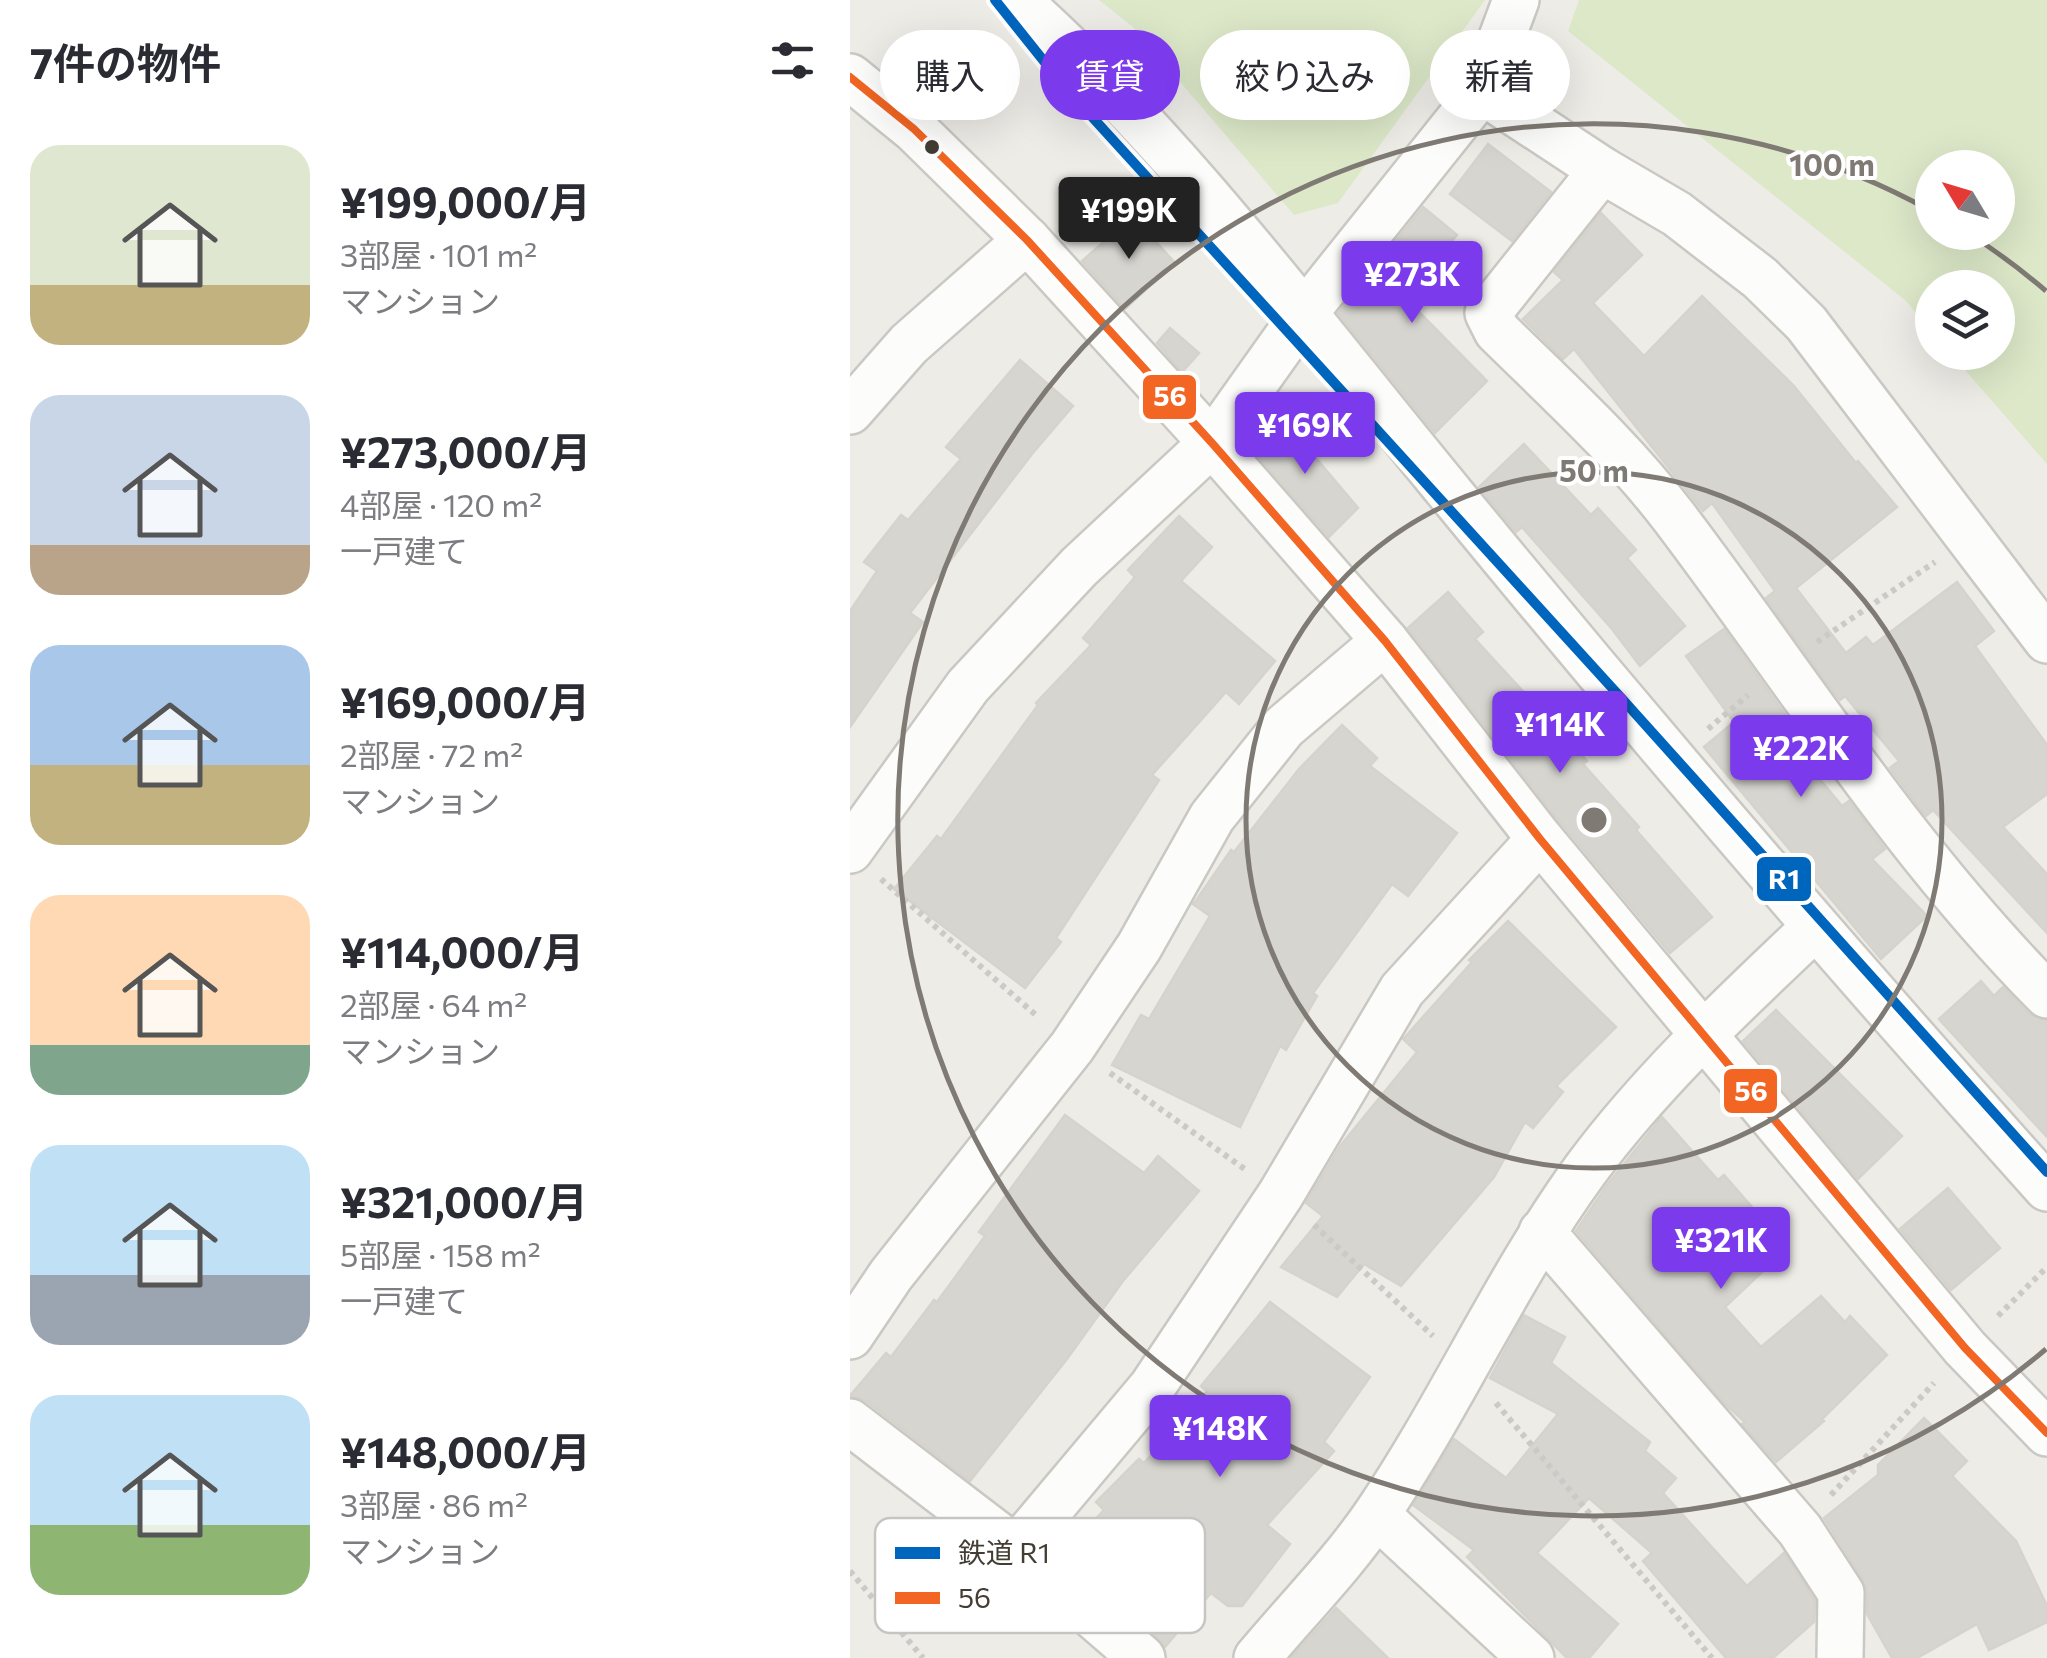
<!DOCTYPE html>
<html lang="ja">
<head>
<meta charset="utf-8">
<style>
  :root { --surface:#fff; --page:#f7f7f7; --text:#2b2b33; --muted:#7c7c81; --accent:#7c3aed }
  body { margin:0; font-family:Commissioner,"Noto Sans JP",sans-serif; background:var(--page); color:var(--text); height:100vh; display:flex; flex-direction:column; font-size:38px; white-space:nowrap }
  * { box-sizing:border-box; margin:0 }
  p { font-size:32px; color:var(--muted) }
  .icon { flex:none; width:55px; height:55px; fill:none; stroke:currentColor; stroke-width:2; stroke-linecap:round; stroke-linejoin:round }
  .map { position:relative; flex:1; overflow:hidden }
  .sheet { display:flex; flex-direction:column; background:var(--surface); width:850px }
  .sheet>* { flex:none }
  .banner { position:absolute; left:30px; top:30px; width:950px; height:90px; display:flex; gap:20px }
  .needle { width:65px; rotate:308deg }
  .tools { position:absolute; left:1065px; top:150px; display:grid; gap:20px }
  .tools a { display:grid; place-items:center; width:100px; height:100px; border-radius:50%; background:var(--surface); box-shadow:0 10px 40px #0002; font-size:50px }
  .price { position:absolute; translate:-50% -85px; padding:0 22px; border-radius:10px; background:var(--accent); color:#fff; font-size:32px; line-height:65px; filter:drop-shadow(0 2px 5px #0008) }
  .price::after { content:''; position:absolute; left:50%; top:60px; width:30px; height:22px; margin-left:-15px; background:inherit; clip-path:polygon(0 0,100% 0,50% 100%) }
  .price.active { background:#222; color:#fff }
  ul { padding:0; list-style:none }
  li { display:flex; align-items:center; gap:30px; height:250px; padding:0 30px }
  li span { display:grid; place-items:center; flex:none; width:280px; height:200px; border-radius:30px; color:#555 }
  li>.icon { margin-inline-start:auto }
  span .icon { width:120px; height:120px; fill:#fffc; stroke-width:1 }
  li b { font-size:42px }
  h2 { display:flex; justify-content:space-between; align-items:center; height:120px; padding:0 30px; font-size:42px }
  .pill { padding:0 35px; border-radius:45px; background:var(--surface); box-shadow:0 10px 40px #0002; font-size:35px; line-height:90px }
  .pill.active { background:var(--accent); color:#fff }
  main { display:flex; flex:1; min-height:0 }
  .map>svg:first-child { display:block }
  .green { fill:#dce8c8; fill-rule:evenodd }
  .building { fill:#d7d5d0; stroke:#d6d3cd; stroke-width:2.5 }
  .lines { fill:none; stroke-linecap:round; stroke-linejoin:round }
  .minor-casing { stroke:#cac8c3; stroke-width:50 }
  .path { stroke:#cccac6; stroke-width:6; stroke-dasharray:5 5; stroke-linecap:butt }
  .minor { stroke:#fcfcfb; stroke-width:45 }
  .bus-1-casing { stroke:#fff; stroke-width:15 }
  .bus-1 { stroke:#f26522; stroke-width:8 }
  .rail-1-casing { stroke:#fff; stroke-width:18 }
  .rail-1 { stroke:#0065bd; stroke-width:10 }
  .ring { fill:none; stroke:#7f7a73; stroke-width:5 }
  .bus-dot { fill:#433d34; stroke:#fff; stroke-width:4 }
  .key { fill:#fff; stroke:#c7c5c2; stroke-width:2.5 }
  .key-label { font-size:28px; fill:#433d34 }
  .centre { fill:#7f7a73; stroke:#fff; stroke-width:5 }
  .ring-label { font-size:30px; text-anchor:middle; font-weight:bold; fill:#7f7a73; stroke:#fff; stroke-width:8; stroke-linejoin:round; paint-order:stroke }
  .line-badge { stroke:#fff; stroke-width:4 }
  .badge-label { font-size:28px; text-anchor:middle; font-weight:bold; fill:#fff }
</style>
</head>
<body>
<main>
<section class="sheet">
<h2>7件の物件<svg class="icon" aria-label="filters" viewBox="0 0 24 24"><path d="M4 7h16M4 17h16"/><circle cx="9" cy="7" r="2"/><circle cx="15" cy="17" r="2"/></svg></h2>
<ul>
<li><span style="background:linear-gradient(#dfe7d0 70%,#c2b280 0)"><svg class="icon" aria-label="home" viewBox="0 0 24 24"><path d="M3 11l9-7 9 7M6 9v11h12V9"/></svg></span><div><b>¥199,000/月</b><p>3部屋 · 101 m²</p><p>マンション</p></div></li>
<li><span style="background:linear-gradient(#c9d6e8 75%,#b9a48a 0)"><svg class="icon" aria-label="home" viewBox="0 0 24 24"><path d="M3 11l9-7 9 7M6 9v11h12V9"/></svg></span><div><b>¥273,000/月</b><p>4部屋 · 120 m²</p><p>一戸建て</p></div></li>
<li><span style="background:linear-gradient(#a9c7e8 60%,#c2b280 0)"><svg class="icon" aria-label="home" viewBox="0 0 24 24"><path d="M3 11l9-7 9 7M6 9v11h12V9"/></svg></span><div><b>¥169,000/月</b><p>2部屋 · 72 m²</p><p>マンション</p></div></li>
<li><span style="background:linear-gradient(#ffd9b3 75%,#7fa58c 0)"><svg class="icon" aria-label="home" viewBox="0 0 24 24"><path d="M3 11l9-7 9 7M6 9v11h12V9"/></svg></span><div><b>¥114,000/月</b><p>2部屋 · 64 m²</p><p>マンション</p></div></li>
<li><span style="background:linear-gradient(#bfe0f5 65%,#9aa5b1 0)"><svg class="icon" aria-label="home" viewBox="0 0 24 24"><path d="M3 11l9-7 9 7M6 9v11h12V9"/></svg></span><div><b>¥321,000/月</b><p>5部屋 · 158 m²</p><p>一戸建て</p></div></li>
<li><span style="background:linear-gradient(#bfe0f5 65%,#8fb573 0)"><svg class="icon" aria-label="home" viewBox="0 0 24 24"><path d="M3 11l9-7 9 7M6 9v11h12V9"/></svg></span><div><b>¥148,000/月</b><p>3部屋 · 86 m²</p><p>マンション</p></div></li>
</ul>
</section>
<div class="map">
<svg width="1197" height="1658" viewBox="0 0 1197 1658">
  <rect width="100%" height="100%" fill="#eeece7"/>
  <g class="green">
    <path d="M249 0H635L488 203 444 215 283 27Z"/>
    <path d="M729 0H1197V464L1100 353 1148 352V288H1082V332L1055 300 718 31ZM1082 168H1148V232H1082Z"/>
  </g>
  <g class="building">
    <path d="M638 144 701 192 662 241 600 194Z"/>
    <path d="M573 207 607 235 557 294 568 307 566 309 637 381 585 433 488 313Z"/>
    <path d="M751 213 792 255 743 303 794 356 852 296 944 386 1006 463 1008 461 1047 507 946 588 996 653 1016 637 1023 645 1107 582 1144 631 1125 646 1197 745V794L1153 827 1197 874V933L1083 810 1076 816 1069 807 1040 768 1049 761 995 696 990 700 979 686 916 598 925 591 862 503 853 511 724 349 713 359 673 319 713 280 704 272Z"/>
    <path d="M283 216 325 263 275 309 232 261Z"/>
    <path d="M320 328 349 353 332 372 307 343Z"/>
    <path d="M170 360 223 406 182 454 60 613 73 622 0 727V611L27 571 14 562 51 515 58 520 111 459 96 447Z"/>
    <path d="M433 419 508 508 479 537 400 447Z"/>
    <path d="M674 444 741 515 748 508 786 550 777 558 835 626 790 666 762 629 672 527 666 532 629 487Z"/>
    <path d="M329 516 362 547 331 581 425 661 389 704 376 692 302 775 309 780 206 938 211 942 175 988 44 889 87 836 91 839 188 705 186 703 241 645 233 638 285 577 278 570Z"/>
    <path d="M598 592 633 632 625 639 737 761 733 764 789 827 786 830 862 917 820 953 710 822 558 628Z"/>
    <path d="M874 629 949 734 939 742 992 806 999 801 1035 849 1022 859 1077 916 1031 959 854 747 884 722 836 656Z"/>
    <path d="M492 725 527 758 520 766 607 833 558 896 542 884 463 993 467 996 436 1050 430 1046 390 1127 262 1065 291 1015 299 1019 360 916 343 904 345 902 381 850 384 852 449 769Z"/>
    <path d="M658 921 766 1027 706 1086 713 1092 683 1128 675 1122 644 1177 551 1286 514 1264 487 1297 431 1267 473 1216 456 1203 491 1145 567 1052 553 1039 555 1037 622 962 619 960Z"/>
    <path d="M1131 981 1144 996 1153 987 1179 1014 1197 1020V1137L1089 1019Z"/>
    <path d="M926 1010 1052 1136 1008 1179 893 1041Z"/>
    <path d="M215 1115 294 1173 308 1156 349 1191 273 1281 217 1359 120 1481 16 1401 0 1396 36 1353 41 1357 84 1300 87 1302 135 1236 129 1232Z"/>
    <path d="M812 1117 868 1180 874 1175 915 1222 908 1229 931 1254 875 1307 911 1347 971 1296 995 1322 1000 1316 1037 1355 972 1419 974 1421 926 1462 892 1424 895 1422 875 1404 726 1231 757 1185Z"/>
    <path d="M1098 1188 1150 1248 1101 1290 1050 1229Z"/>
    <path d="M420 1302 520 1377 474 1442 484 1451 417 1525 440 1544 392 1606H378L361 1593 315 1647 212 1554 254 1510 246 1502 289 1459 294 1463 357 1391 351 1386Z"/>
    <path d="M674 1315 715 1337 701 1363 800 1442 795 1451 826 1478 813 1493 897 1586 934 1553 965 1601 964 1622 923 1658H876L793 1561 802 1553 739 1498 687 1553 768 1624 739 1658H717L617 1557 624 1550 563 1505 604 1439 656 1478 708 1414 640 1378Z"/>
    <path d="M1074 1418 1117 1461 1102 1476 1166 1541 1197 1606V1622L1139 1650 1127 1624 1067 1658H1042L1017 1614V1593L1013 1579 974 1518 1028 1475V1465Z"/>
    <path d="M486 1608 538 1658H441Z"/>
  </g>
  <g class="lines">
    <g class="minor-casing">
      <g id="minor">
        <path d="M167 0C330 145 466 331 605 499 797 733 995 963 1197 1188"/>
        <path d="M0 77 64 129 177 240 362 443 535 641 690 839 1115 1348 1197 1433"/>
        <path d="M632 91 752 170 827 214 910 278 956 323 1197 640"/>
        <path d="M752 170 638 313 647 331C708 391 772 449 824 517 946 678 1054 851 1197 995"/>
        <path d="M0 411 59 344 177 240"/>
        <path d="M0 850 118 686 229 567 362 443 453 315 632 91 666 0"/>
        <path d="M692 1232 950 1530 991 1593 990 1658"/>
        <path d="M0 1336 41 1275 222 1047 289 947 362 817 434 727 535 641"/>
        <path d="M0 1422 166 1549 292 1658"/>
        <path d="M527 1515 681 1658"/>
        <path d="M166 1549 302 1387 431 1194 552 990 690 839"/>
        <path d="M407 1658C447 1610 493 1564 528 1512 603 1401 657 1277 736 1169 802 1080 885 1003 965 927"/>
      </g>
    </g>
    <g class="path">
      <path d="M967 642 1085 562"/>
      <path d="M858 729 898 695"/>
      <path d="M31 879 187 1016"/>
      <path d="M260 1073 396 1170"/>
      <path d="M464 1225 583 1336"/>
      <path d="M1148 1316 1197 1267"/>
      <path d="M646 1403 862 1658"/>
      <path d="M981 1495 1084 1383"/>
      <path d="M0 1571 73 1658"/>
    </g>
    <use href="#minor" class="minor"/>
    <g class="bus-1-casing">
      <path id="bus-1" d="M0 77 64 129 177 240 362 443 535 641 690 839 1115 1348 1197 1433"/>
    </g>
    <use href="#bus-1" class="bus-1"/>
    <g class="rail-1-casing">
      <path id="rail-1" d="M145 0 213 85 774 701 1197 1172"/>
    </g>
    <use href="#rail-1" class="rail-1"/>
  </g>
  <g class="ring">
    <circle cx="744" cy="820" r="348"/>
    <path d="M1196 1349A696 696 0 1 1 1081 211M1118 233A696 696 0 0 1 1196 291"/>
  </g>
  <circle class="bus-dot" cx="82" cy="147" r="9"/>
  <rect x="25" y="1518" width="330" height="115" rx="15" class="key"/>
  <rect x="45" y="1547" width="45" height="12" fill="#0065bd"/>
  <rect x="45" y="1592" width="45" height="12" fill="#f26522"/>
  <g class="key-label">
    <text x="108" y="1563">鉄道 R1</text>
    <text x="108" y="1608">56</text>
  </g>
  <circle cx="744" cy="820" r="15" class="centre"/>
  <g class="ring-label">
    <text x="982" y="176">100 m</text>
    <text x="744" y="482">50 m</text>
  </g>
  <g class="line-badge">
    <rect x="291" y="373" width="57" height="48" rx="10" fill="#f26522"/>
    <rect x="905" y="855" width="58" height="48" rx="10" fill="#0065bd"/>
    <rect x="872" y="1067" width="57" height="48" rx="10" fill="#f26522"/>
  </g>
  <g class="badge-label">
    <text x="320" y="406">56</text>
    <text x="934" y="889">R1</text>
    <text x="901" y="1101">56</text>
  </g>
</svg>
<div class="tools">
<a><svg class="needle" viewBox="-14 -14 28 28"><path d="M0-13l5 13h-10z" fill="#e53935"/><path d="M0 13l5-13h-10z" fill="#7c7c81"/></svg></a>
<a><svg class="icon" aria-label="layers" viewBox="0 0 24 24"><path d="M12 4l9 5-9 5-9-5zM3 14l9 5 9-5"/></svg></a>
</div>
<b class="price active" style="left:279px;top:262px">¥199K</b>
<b class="price" style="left:562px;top:326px">¥273K</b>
<b class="price" style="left:455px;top:477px">¥169K</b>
<b class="price" style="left:710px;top:776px">¥114K</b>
<b class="price" style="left:951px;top:800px">¥222K</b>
<b class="price" style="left:871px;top:1292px">¥321K</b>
<b class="price" style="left:370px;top:1480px">¥148K</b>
<div class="banner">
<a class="pill">購入</a>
<a class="pill active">賃貸</a>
<a class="pill">絞り込み</a>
<a class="pill">新着</a>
</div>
</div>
</main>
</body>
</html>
